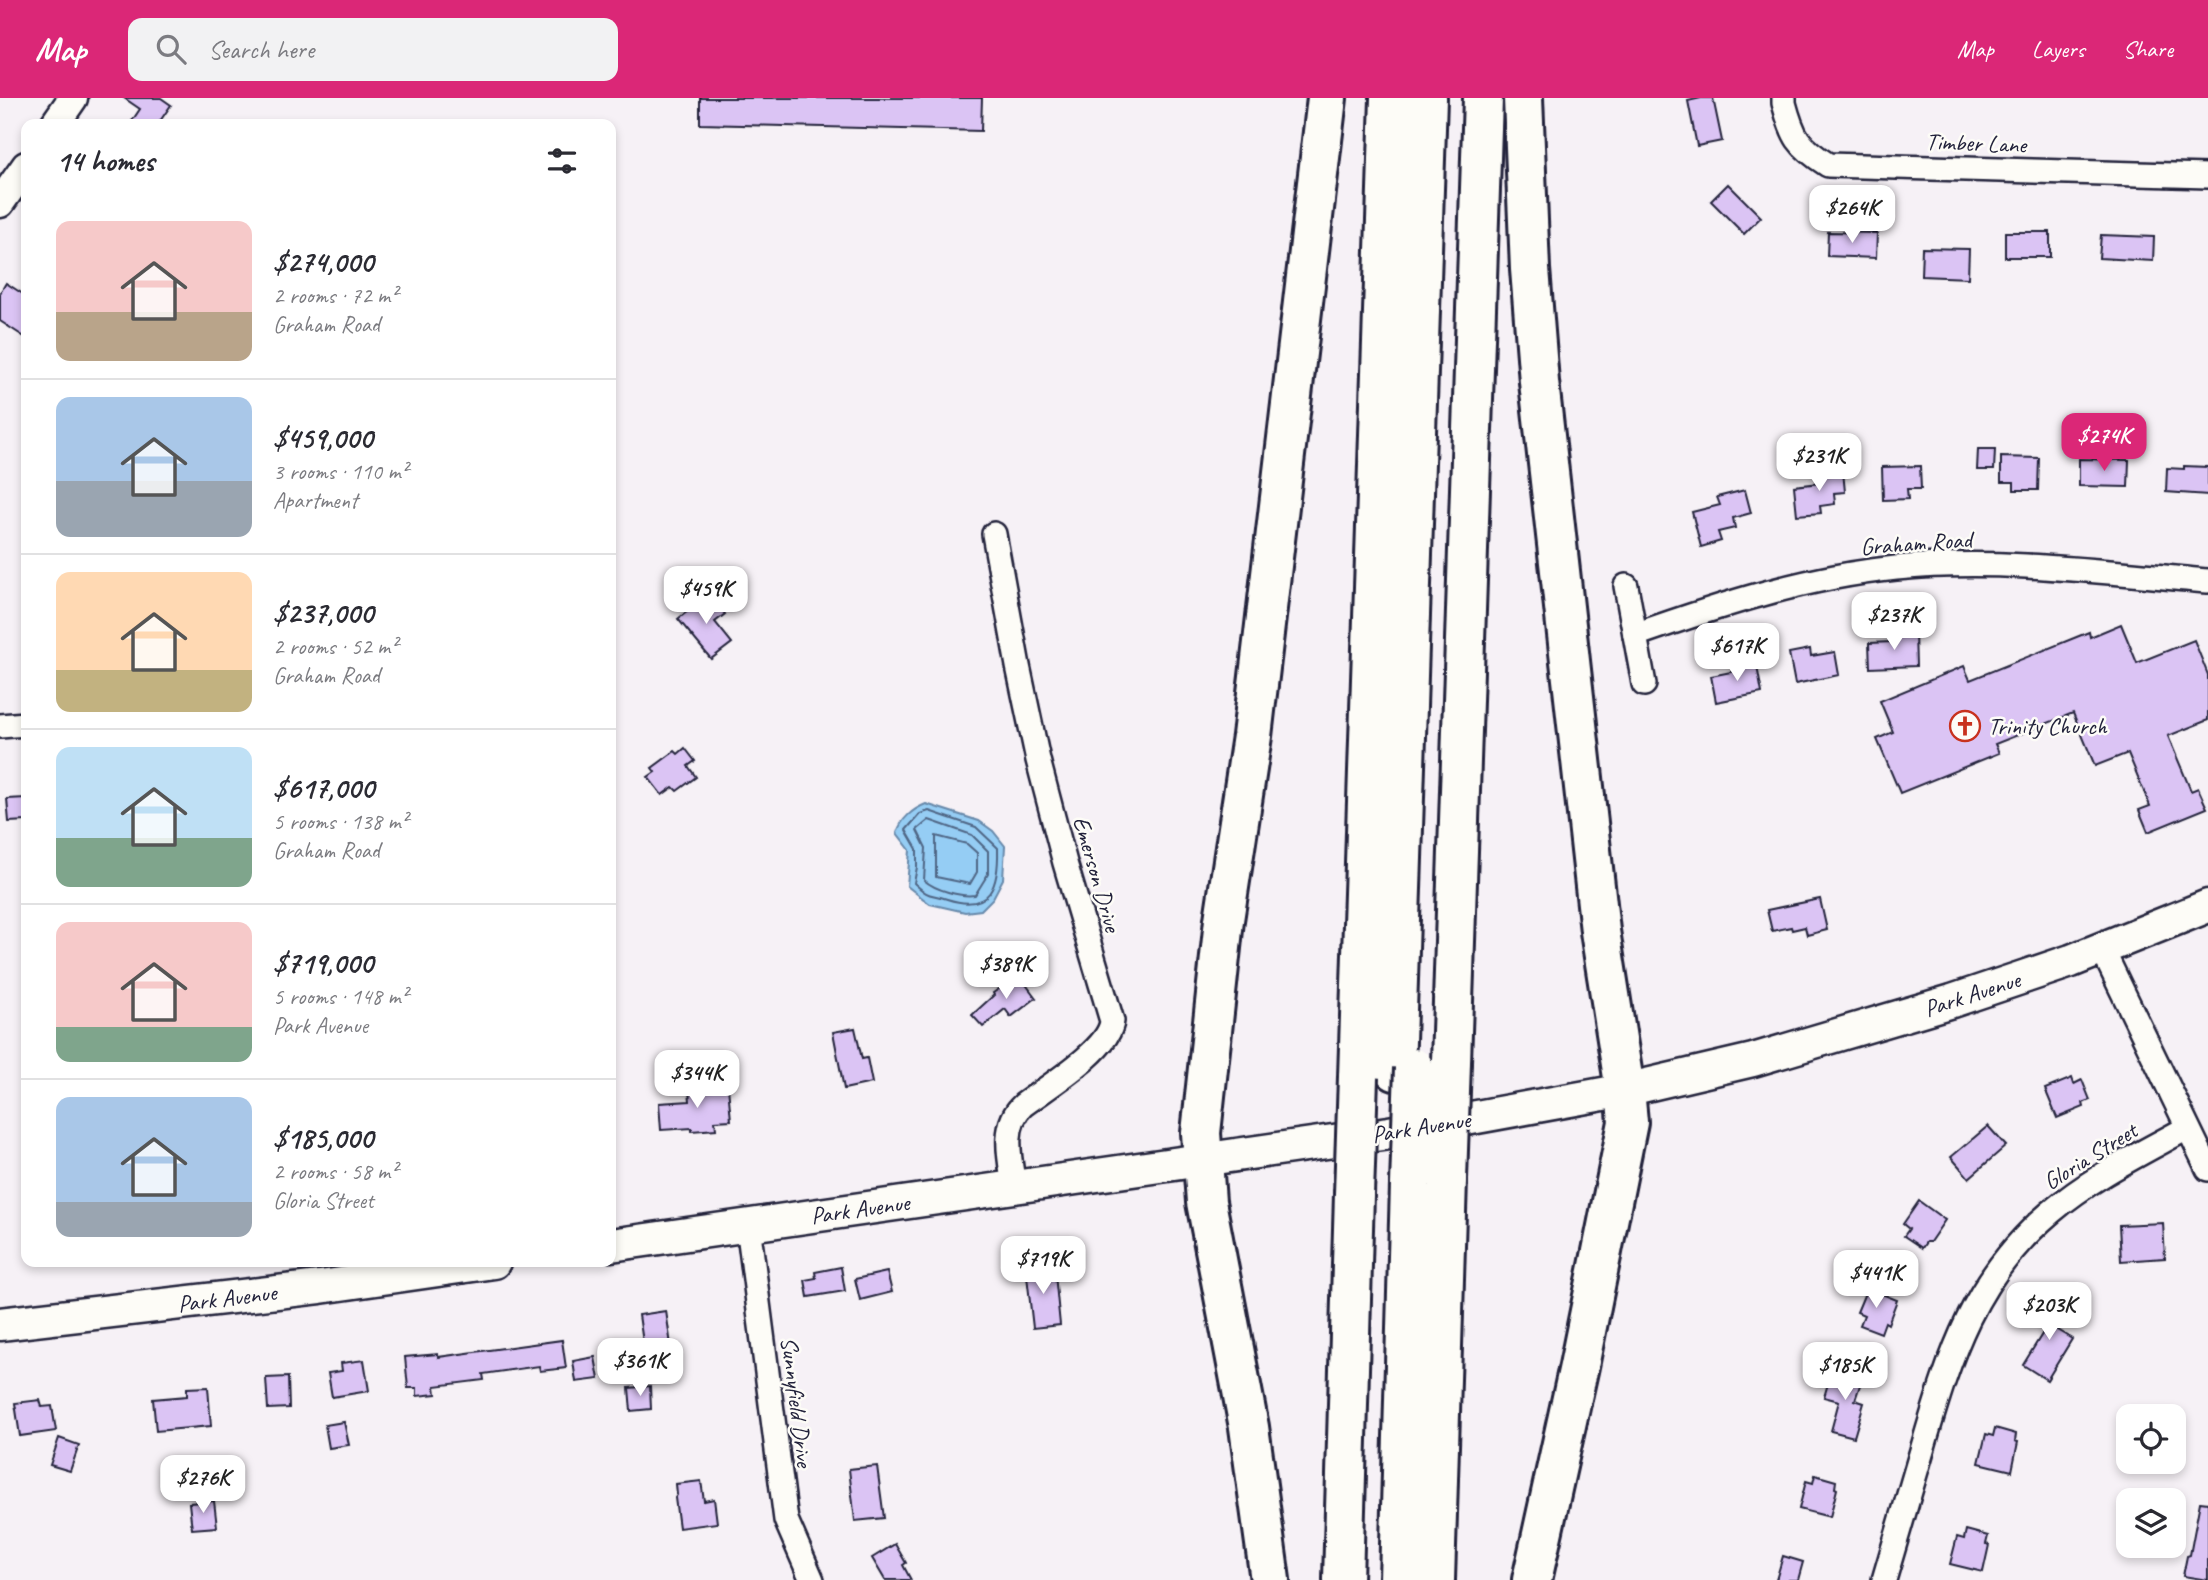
<!DOCTYPE html>
<html lang="en">
<head>
<meta charset="utf-8">
<style>
  :root { --surface:#fff; --page:#f2f2f3; --text:#2b2b33; --muted:#7c7c81; --line:#e1e1e2; --accent:#db2777 }
  body { margin:0; font-family:Caveat,sans-serif; background:var(--page); color:var(--text); height:100vh; display:flex; flex-direction:column; font-size:26px; white-space:nowrap }
  * { box-sizing:border-box; margin:0 }
  p { font-size:23px; color:var(--muted) }
  .icon { flex:none; width:38px; height:38px; fill:none; stroke:currentColor; stroke-width:2; stroke-linecap:round; stroke-linejoin:round }
  .map { position:relative; flex:1; overflow:hidden }
  .panel { position:absolute; left:21px; top:21px; width:595px; height:1148px; display:flex; flex-direction:column; background:var(--surface); border-radius:14px; box-shadow:0 4px 10px #0003 }
  .panel>* { flex:none }
  .fabs { position:absolute; left:2116px; top:1306px; display:grid; gap:14px }
  .fabs a { display:grid; place-items:center; width:70px; height:70px; border-radius:14px; background:var(--surface); box-shadow:0 4px 10px #0003; font-size:35px }
  .price { position:absolute; translate:-50% -60px; padding:0 16px; border-radius:14px; background:#fff; color:#222; font-size:23px; line-height:46px; filter:drop-shadow(0 2px 4px #0008) }
  .price::after { content:''; position:absolute; left:50%; top:42px; width:21px; height:16px; margin-left:-10px; background:inherit; clip-path:polygon(0 0,100% 0,50% 100%) }
  .price.on { background:var(--accent); color:#fff }
  ul { padding:0; list-style:none }
  li { display:flex; align-items:center; gap:21px; height:175px; padding:0 35px }
  li+li { border-top:2px solid var(--line) }
  li span { display:grid; place-items:center; flex:none; width:196px; height:140px; border-radius:14px; color:#555 }
  li>.icon { margin-inline-start:auto }
  span .icon { width:84px; height:84px; fill:#fffc; stroke-width:1 }
  li b { font-size:30px }
  h2 { display:flex; justify-content:space-between; align-items:center; height:84px; padding:0 35px; font-size:30px }
  header { display:flex; align-items:center; gap:42px; box-sizing:border-box; height:98px; padding:0 35px; background:var(--accent); color:#fff }
  header strong { font-size:33px }
  nav { display:flex; gap:38px; margin-inline-start:auto; font-size:24px }
  .search { width:490px; height:63px; background:var(--page); display:flex; align-items:center; gap:18px; box-sizing:border-box; padding:0 24px; border-radius:14px; color:var(--muted); font-size:26px }
  .map>svg:first-child { display:block }
  .water { fill:#95cdf4; stroke:#6789aa; stroke-width:2 }
  .lines { fill:none; stroke-linecap:round; stroke-linejoin:round }
  .shore { stroke:#506685; stroke-width:2 }
  .building { fill:#dbc4f4; stroke:#22223b; stroke-width:2 }
  .minor-casing { stroke:#22223b; stroke-width:28 }
  .tertiary-casing { stroke:#22223b; stroke-width:33 }
  .secondary-casing { stroke:#22223b; stroke-width:37 }
  .motorway-casing { stroke:#22223b; stroke-width:44 }
  .minor { stroke:#fdfcf7; stroke-width:23 }
  .tertiary { stroke:#fdfcf7; stroke-width:28 }
  .secondary { stroke:#fdfcf7; stroke-width:32 }
  .motorway { stroke:#fdfcf7; stroke-width:38 }
  .motorway-bridge-casing { stroke:#22223b; stroke-width:44; stroke-linecap:butt }
  .motorway-bridge { stroke:#fdfcf7; stroke-width:38 }
  .labels { text-anchor:middle; stroke-width:5; stroke-linejoin:round; paint-order:stroke }
  .street-label { font-size:24px; fill:#22223b; stroke:#fdfcf7 }
  .poi-label { font-size:24px; fill:#22223b; stroke:#fdfcf7; text-anchor:start }
</style>
</head>
<body>
<header>
<strong>Map</strong>
<div class="search"><svg class="icon" aria-label="search" viewBox="0 0 24 24"><circle cx="10" cy="10" r="6"/><path d="M15 15l6 6"/></svg>Search here</div>
<nav><a>Map</a><a>Layers</a><a>Share</a></nav>
</header>
<div class="map">
<svg width="2208" height="1482" viewBox="0 0 2208 1482">
  <rect width="100%" height="100%" fill="#f6f1f6"/>
  <filter id="ink" filterUnits="userSpaceOnUse"><feTurbulence type="fractalNoise" baseFrequency=".0143" numOctaves="2"/><feDisplacementMap in="SourceGraphic" scale="14" xChannelSelector="R" yChannelSelector="G"/><feConvolveMatrix kernelMatrix="1 2 1 2 8 2 1 2 1" color-interpolation-filters="sRGB"/></filter>
  <g filter="url(#ink)">
    <path class="water" d="M926 706 979 723 993 733 1005 748 1003 781 993 800 981 812 965 814 930 806 907 788 910 752 897 735C901 721 913 711 926 706Z"/>
    <g class="lines">
      <g class="shore">
        <path d="M929 713 976 729 998 750C999 788 991 815 947 801 928 795 930 800 914 785L917 769V751L906 732 920 716Z"/>
        <path d="M929 722 972 737 988 753V776L975 797C960 799 935 792 924 782L926 750 917 732Z"/>
        <path d="M936 738 967 746 977 755V774L970 786 936 779Z"/>
      </g>
    </g>
    <g class="building">
      <path d="M124 0H161L171 7 158 26H130L140 11Z"/>
      <path d="M700 0H982L981 33 700 26Z"/>
      <path d="M1701 0H1713L1722 43 1697 48 1688 3Z"/>
      <path d="M1728 86 1761 119 1744 136 1711 103Z"/>
      <path d="M1828 134 1877 135 1876 160 1827 158Z"/>
      <rect x="2005" y="134" width="45" height="25"/>
      <path d="M2101 137 2154 139 2153 163 2099 160Z"/>
      <path d="M1922 150 1969 151 1968 180 1921 178Z"/>
      <path d="M6 185 26 198V240L0 223V195Z"/>
      <path d="M1978 351H1995L1994 372H1977Z"/>
      <path d="M2001 359 2039 360 2038 392H2014V384H2001Z"/>
      <path d="M2079 361 2129 362 2128 389 2079 388Z"/>
      <path d="M1920 368 1921 391H1907L1908 401 1883 402 1882 369Z"/>
      <path d="M2184 368 2208 369V397L2166 394 2167 370 2184 371Z"/>
      <path d="M1843 373 1845 394 1834 395 1835 406 1820 408 1821 415 1797 417 1794 388 1820 385 1819 376Z"/>
      <path d="M1745 392 1751 415 1733 420 1735 430 1718 434 1721 443 1701 449 1692 414 1720 407 1717 399Z"/>
      <path d="M709 496 725 516 715 524 732 545 711 561 678 521Z"/>
      <path d="M2121 526 2137 565 2194 542 2208 577V622L2168 638 2191 693 2198 690 2207 710 2148 734 2139 712 2150 708 2128 655 2095 668 2073 615 1995 646 1999 655 1900 695 1877 641 1893 634 1880 603 1964 568 1970 582 2089 534 2090 539Z"/>
      <path d="M1915 534 1916 568 1870 570 1869 545 1891 544V535Z"/>
      <path d="M1810 551 1811 558 1835 554 1839 577 1795 586 1789 555Z"/>
      <path d="M1756 563 1762 595 1716 604 1711 578 1741 572 1740 566Z"/>
      <path d="M685 650 695 663 688 668 696 679 677 693 673 689 662 697 648 679 655 674 652 670 675 653 678 656Z"/>
      <path d="M26 700V723L9 724 7 701Z"/>
      <path d="M1820 801 1827 832 1807 837 1805 829 1792 832 1791 829 1772 833 1767 812Z"/>
      <path d="M1019 877 1036 900 1011 919 1005 911 983 929 972 917 994 897 993 895Z"/>
      <path d="M855 930 862 961 867 960 872 985 844 991 833 934Z"/>
      <path d="M2072 980 2074 986 2082 982 2090 1002 2083 1005 2084 1009 2057 1020 2045 991Z"/>
      <path d="M728 989 731 1022 715 1023 716 1031 692 1033V1030L661 1032 659 1005 690 1003 689 992Z"/>
      <path d="M1988 1028 2006 1048 1969 1080 1951 1059Z"/>
      <path d="M1919 1103 1945 1122 1930 1144H1926L1922 1150 1904 1138 1909 1131 1903 1126Z"/>
      <path d="M2163 1125 2165 1160 2121 1163 2119 1127Z"/>
      <path d="M1054 1166 1060 1227 1033 1230 1026 1169Z"/>
      <path d="M841 1169 845 1193 808 1199 805 1182 816 1180 815 1174Z"/>
      <path d="M887 1174 892 1194 860 1202 855 1181Z"/>
      <path d="M1867 1190 1897 1202 1888 1226 1885 1224 1881 1235 1860 1227 1864 1217 1857 1214Z"/>
      <path d="M2048 1202 2067 1214 2057 1232 2072 1241 2047 1282 2023 1267 2047 1228 2036 1221Z"/>
      <path d="M666 1213 673 1261 646 1265 639 1217Z"/>
      <path d="M562 1242 566 1270 540 1273 539 1268 483 1276 484 1282 435 1288 436 1296 417 1298V1290H408L405 1259 438 1256V1259Z"/>
      <path d="M595 1259 599 1281 576 1284 573 1263Z"/>
      <path d="M364 1262 369 1293 332 1299 328 1275 342 1273 341 1265Z"/>
      <path d="M1832 1272 1862 1281 1855 1302 1864 1305 1854 1339 1831 1333 1839 1303 1824 1299Z"/>
      <path d="M288 1279 289 1310 268 1311 266 1280Z"/>
      <path d="M650 1288 651 1311 631 1313 629 1290Z"/>
      <path d="M208 1289 211 1328 156 1333 153 1301 187 1298V1290Z"/>
      <path d="M40 1302 42 1309 52 1308 56 1333 20 1338 15 1305Z"/>
      <path d="M344 1324 349 1347 329 1350 325 1327Z"/>
      <path d="M1995 1330 2016 1336 2015 1343 2018 1344 2012 1373 1979 1365 1986 1336 1993 1338Z"/>
      <path d="M59 1340 79 1347 70 1373 50 1367Z"/>
      <path d="M877 1368 884 1420 855 1423 849 1371Z"/>
      <path d="M1815 1377 1836 1383 1835 1390 1837 1391 1830 1419 1799 1411 1806 1383 1813 1385Z"/>
      <path d="M701 1383 704 1403 714 1401 717 1425 679 1430 675 1400 677 1397 676 1386Z"/>
      <path d="M214 1403 217 1429 192 1431 189 1405Z"/>
      <path d="M2200 1404 2208 1405V1482L2183 1478 2187 1458 2190 1457Z"/>
      <path d="M1966 1432 1988 1438 1986 1446 1989 1447 1983 1474 1950 1466 1957 1439 1964 1441Z"/>
      <path d="M895 1446 906 1465 903 1467 911 1482H885L872 1460Z"/>
      <path d="M1783 1458 1803 1464 1798 1482H1776Z"/>
    </g>
    <g class="lines">
      <g class="minor-casing">
        <g id="minor">
          <path d="M1784 0V5C1793 39 1798 48 1828 67L2208 78"/>
          <path d="M994 436 1018 568 1038 662 1065 765 1112 923C1110 951 1047 989 1023 1007 1001 1027 1010 1062 1014 1088"/>
          <path d="M1626 488 1644 586"/>
          <path d="M1635 537C1720 507 1806 479 1896 470 2000 460 2105 474 2208 483"/>
          <path d="M0 628 26 626"/>
          <path d="M2102 851 2208 1071"/>
          <path d="M748 1127 786 1422 812 1482"/>
          <path d="M1884 1482C1897 1438 1910 1393 1923 1349 1950 1256 1974 1179 2051 1114 2092 1079 2140 1056 2187 1030"/>
        </g>
      </g>
      <g class="tertiary-casing">
        <g id="tertiary">
          <path d="M55 26 73 0"/>
          <path d="M0 105 26 68"/>
        </g>
      </g>
      <g class="secondary-casing">
        <g id="secondary">
          <path d="M611 1147 1389 1035 1625 992 1753 962 1952 903 2071 863 2208 808"/>
          <path d="M0 1226 320 1189 494 1164"/>
        </g>
      </g>
      <g class="motorway-casing">
        <g id="motorway">
          <path d="M1523 0 1530 171 1539 284 1600 833 1625 992 1628 1024 1579 1268 1532 1482"/>
          <path d="M1451 964 1483 0"/>
          <path d="M1395 973 1427 0"/>
          <path d="M1358 979 1390 0"/>
          <path d="M1270 1482 1249 1329 1206 1104 1201 1035 1224 822 1252 638 1327 0"/>
          <path d="M1343 1482 1354 1096"/>
          <path d="M1399 1482 1410 1087"/>
          <path d="M1435 1482 1447 1081"/>
        </g>
      </g>
      <use href="#minor" class="minor"/>
      <use href="#tertiary" class="tertiary"/>
      <use href="#secondary" class="secondary"/>
      <use href="#motorway" class="motorway"/>
      <g class="motorway-bridge-casing">
        <g id="motorway-bridge">
          <path d="M1447 1081 1451 964"/>
          <path d="M1410 1087 1414 970"/>
          <path d="M1354 1096 1358 979"/>
        </g>
      </g>
      <use href="#motorway-bridge" class="motorway-bridge"/>
    </g>
  </g>
  <defs>
    <g id="church-ring" transform="scale(1.575)"><circle r="9.5" fill="#fdfcf7" stroke="#c8321e" stroke-width="1.5"/><path d="M-1.2-6h2.4v3.5h3.3v2.4h-3.3V6h-2.4V-.1h-3.3v-2.4h3.3Z" fill="#c8321e"/></g>
  </defs>
  <g fill-rule="evenodd">
    <use href="#church-ring" x="1965" y="628"/>
  </g>
  <g class="labels">
    <g class="street-label">
      <text transform="translate(1976 45) rotate(2)" y="8">Timber Lane</text>
      <text transform="translate(1916 445) rotate(-4)" y="8">Graham Road</text>
      <text transform="translate(1097 776) rotate(74)" y="8">Emerson Drive</text>
      <text transform="translate(1972 896) rotate(-18)" y="8">Park Avenue</text>
      <text transform="translate(1421 1029) rotate(-9)" y="8">Park Avenue</text>
      <text transform="translate(2090 1058) rotate(-32)" y="8">Gloria Street</text>
      <text transform="translate(860 1111) rotate(-8)" y="8">Park Avenue</text>
      <text transform="translate(227 1200) rotate(-7)" y="8">Park Avenue</text>
      <text transform="translate(797 1304) rotate(83)" y="8">Sunnyfield Drive</text>
    </g>
    <g class="poi-label">
      <text x="1988" y="636">Trinity Church</text>
    </g>
  </g>
</svg>
<div class="fabs">
<a><svg class="icon" aria-label="locate" viewBox="0 0 24 24"><circle cx="12" cy="12" r="6"/><path d="M12 2v4M12 18v4M2 12h4M18 12h4"/></svg></a>
<a><svg class="icon" aria-label="layers" viewBox="0 0 24 24"><path d="M12 4l9 5-9 5-9-5zM3 14l9 5 9-5"/></svg></a>
</div>
<b class="price" style="left:1852px;top:147px">$264K</b>
<b class="price on" style="left:2104px;top:375px">$274K</b>
<b class="price" style="left:1819px;top:395px">$231K</b>
<b class="price" style="left:706px;top:528px">$459K</b>
<b class="price" style="left:1894px;top:554px">$237K</b>
<b class="price" style="left:1737px;top:585px">$617K</b>
<b class="price" style="left:1006px;top:903px">$389K</b>
<b class="price" style="left:697px;top:1012px">$344K</b>
<b class="price" style="left:1043px;top:1198px">$719K</b>
<b class="price" style="left:1876px;top:1212px">$441K</b>
<b class="price" style="left:2049px;top:1244px">$203K</b>
<b class="price" style="left:640px;top:1300px">$361K</b>
<b class="price" style="left:1845px;top:1304px">$185K</b>
<b class="price" style="left:203px;top:1417px">$276K</b>
<section class="panel">
<h2>14 homes<svg class="icon" aria-label="filters" viewBox="0 0 24 24"><path d="M4 7h16M4 17h16"/><circle cx="9" cy="7" r="2"/><circle cx="15" cy="17" r="2"/></svg></h2>
<ul>
<li><span style="background:linear-gradient(#f6c9c9 65%,#b9a48a 0)"><svg class="icon" aria-label="home" viewBox="0 0 24 24"><path d="M3 11l9-7 9 7M6 9v11h12V9"/></svg></span><div><b>$274,000</b><p>2 rooms · 72 m²</p><p>Graham Road</p></div></li>
<li><span style="background:linear-gradient(#a9c7e8 60%,#9aa5b1 0)"><svg class="icon" aria-label="home" viewBox="0 0 24 24"><path d="M3 11l9-7 9 7M6 9v11h12V9"/></svg></span><div><b>$459,000</b><p>3 rooms · 110 m²</p><p>Apartment</p></div></li>
<li><span style="background:linear-gradient(#ffd9b3 70%,#c2b280 0)"><svg class="icon" aria-label="home" viewBox="0 0 24 24"><path d="M3 11l9-7 9 7M6 9v11h12V9"/></svg></span><div><b>$237,000</b><p>2 rooms · 52 m²</p><p>Graham Road</p></div></li>
<li><span style="background:linear-gradient(#bfe0f5 65%,#7fa58c 0)"><svg class="icon" aria-label="home" viewBox="0 0 24 24"><path d="M3 11l9-7 9 7M6 9v11h12V9"/></svg></span><div><b>$617,000</b><p>5 rooms · 138 m²</p><p>Graham Road</p></div></li>
<li><span style="background:linear-gradient(#f6c9c9 75%,#7fa58c 0)"><svg class="icon" aria-label="home" viewBox="0 0 24 24"><path d="M3 11l9-7 9 7M6 9v11h12V9"/></svg></span><div><b>$719,000</b><p>5 rooms · 148 m²</p><p>Park Avenue</p></div></li>
<li><span style="background:linear-gradient(#a9c7e8 75%,#9aa5b1 0)"><svg class="icon" aria-label="home" viewBox="0 0 24 24"><path d="M3 11l9-7 9 7M6 9v11h12V9"/></svg></span><div><b>$185,000</b><p>2 rooms · 58 m²</p><p>Gloria Street</p></div></li>
</ul>
</section>
</div>
</body>
</html>
